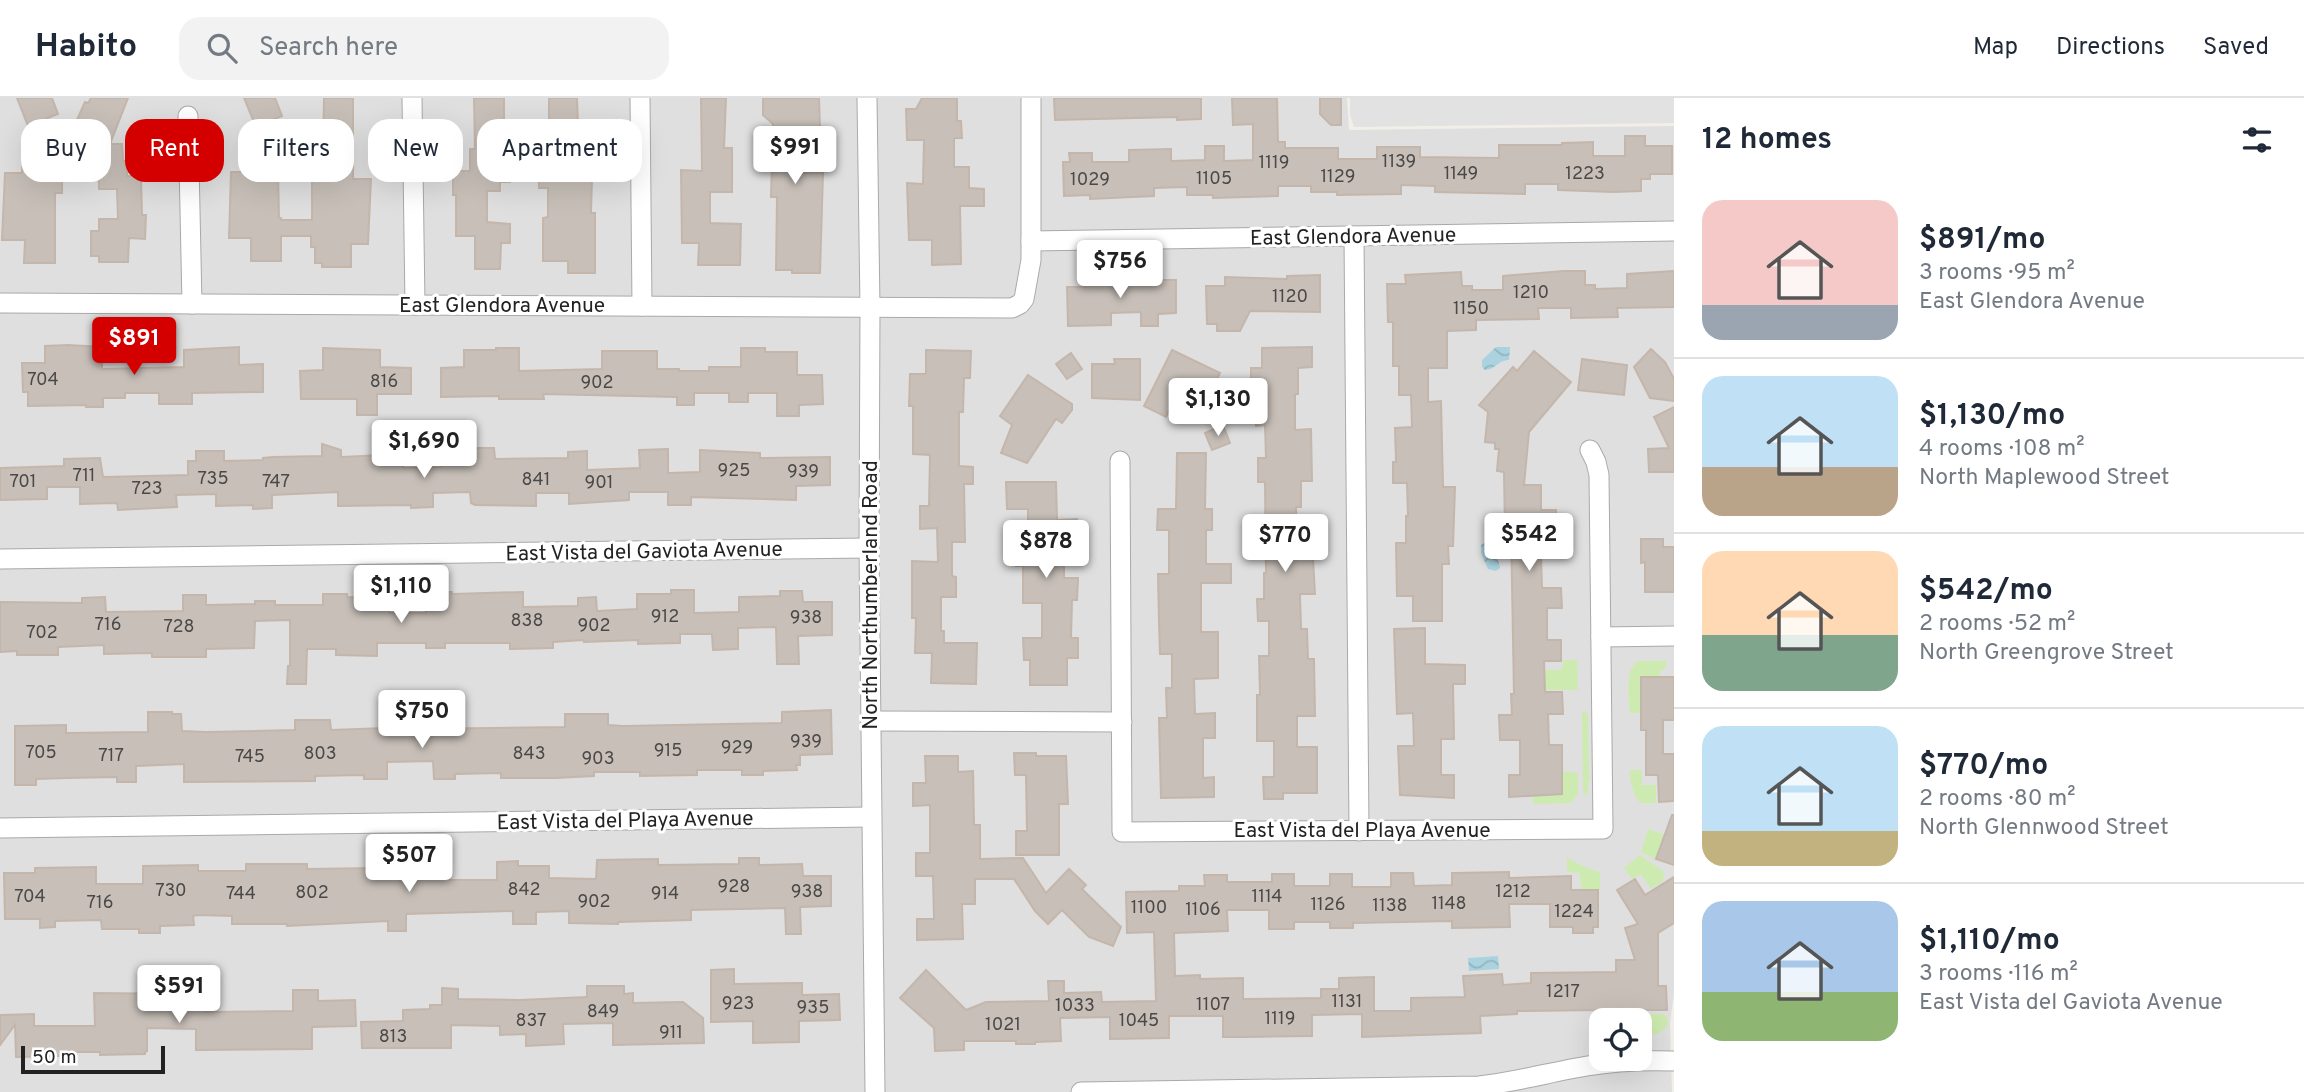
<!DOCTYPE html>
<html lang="en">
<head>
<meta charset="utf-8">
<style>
  :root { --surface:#fff; --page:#f2f2f3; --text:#1f2937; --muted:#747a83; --line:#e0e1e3; --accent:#d40000 }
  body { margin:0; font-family:Overpass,sans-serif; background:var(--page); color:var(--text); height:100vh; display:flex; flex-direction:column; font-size:26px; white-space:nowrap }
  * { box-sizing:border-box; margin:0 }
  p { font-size:23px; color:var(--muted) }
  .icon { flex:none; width:38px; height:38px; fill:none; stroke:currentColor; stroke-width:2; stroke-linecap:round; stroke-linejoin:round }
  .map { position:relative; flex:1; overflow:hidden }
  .sheet { display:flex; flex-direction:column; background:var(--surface); width:630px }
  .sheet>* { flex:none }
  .banner { position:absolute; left:21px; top:21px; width:665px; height:63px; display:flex; gap:14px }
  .controls { position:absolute; left:1589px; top:910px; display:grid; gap:14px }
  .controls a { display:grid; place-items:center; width:63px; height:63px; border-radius:14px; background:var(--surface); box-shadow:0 7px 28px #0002; font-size:35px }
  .scale { position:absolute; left:21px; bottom:18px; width:144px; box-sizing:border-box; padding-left:7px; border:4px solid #222; border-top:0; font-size:19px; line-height:24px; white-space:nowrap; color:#222; -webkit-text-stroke:5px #fff; paint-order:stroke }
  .price { position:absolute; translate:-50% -60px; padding:0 16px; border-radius:7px; background:#fff; color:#222; font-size:23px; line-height:46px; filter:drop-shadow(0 2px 4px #0008) }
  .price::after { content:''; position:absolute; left:50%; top:42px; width:21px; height:16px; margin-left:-10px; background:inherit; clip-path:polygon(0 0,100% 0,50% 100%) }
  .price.active { background:var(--accent); color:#fff }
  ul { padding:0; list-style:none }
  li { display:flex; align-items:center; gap:21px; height:175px; padding:0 28px }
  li+li { border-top:2px solid var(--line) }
  li span { display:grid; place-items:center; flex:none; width:196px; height:140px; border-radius:21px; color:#555 }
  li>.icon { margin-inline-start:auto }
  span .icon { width:84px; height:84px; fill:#fffc; stroke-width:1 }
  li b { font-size:30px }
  h2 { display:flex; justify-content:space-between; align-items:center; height:84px; padding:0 28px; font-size:30px }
  .tag { padding:0 24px; border-radius:21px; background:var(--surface); box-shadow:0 7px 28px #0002; font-size:24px; line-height:63px }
  .tag.active { background:var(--accent); color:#fff }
  header { display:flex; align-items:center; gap:42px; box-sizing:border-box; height:98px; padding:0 35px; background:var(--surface); border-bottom:2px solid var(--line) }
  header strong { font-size:33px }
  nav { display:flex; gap:38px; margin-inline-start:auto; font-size:24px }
  .search { width:490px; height:63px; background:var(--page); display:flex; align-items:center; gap:18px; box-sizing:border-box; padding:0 24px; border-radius:21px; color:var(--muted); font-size:26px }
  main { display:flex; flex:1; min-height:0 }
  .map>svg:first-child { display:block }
  .residential { fill:#e0dfdf; fill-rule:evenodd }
  .grass { fill:#cdebb0 }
  .parking { fill:#e2e2e2 }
  .water { fill:url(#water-waves) }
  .building { fill:#c7bfb8; stroke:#c4b6ab; stroke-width:2 }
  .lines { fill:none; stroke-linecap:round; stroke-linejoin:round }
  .minor-casing { stroke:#a9a9a9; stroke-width:21 }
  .minor { stroke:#fff; stroke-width:19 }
  .labels { text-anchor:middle; stroke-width:6; stroke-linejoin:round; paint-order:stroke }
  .number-label { font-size:18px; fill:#4b4948 }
  .street-label { font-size:21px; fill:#222; stroke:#fff }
</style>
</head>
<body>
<header>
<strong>Habito</strong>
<div class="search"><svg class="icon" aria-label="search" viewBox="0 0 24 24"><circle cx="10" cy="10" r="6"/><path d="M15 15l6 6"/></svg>Search here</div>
<nav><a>Map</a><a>Directions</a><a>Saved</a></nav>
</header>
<main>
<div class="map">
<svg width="1674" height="994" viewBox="0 0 1674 994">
  <defs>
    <pattern id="water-waves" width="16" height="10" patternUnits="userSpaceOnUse" patternTransform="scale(1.75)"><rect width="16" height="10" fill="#aad3df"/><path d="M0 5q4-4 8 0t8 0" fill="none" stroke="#92b5bf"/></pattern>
  </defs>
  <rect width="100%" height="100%" fill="#f2efe9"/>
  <path class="residential" d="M0 0H1347L1349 32 1674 28V895L1670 926 1672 994H0ZM1601 922H1640V961H1601Z"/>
  <g class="grass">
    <path d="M1563 562H1577L1578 592H1541V588H1545V572H1560L1563 568Z"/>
    <path d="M1638 563H1666V570L1660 573V579H1641V615H1630C1629 600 1624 572 1638 563Z"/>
    <path d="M1582 613 1588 616 1589 681 1587 698 1583 696Z"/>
    <path d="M1630 672H1642V687H1656V705H1640C1632 695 1630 685 1630 672Z"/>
    <path d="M1561 673 1578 675V696L1570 705 1533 706V696Z"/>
    <path d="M1648 731 1665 737 1660 764 1641 754Z"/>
    <path d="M1640 757 1664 774 1663 783 1651 791 1641 776 1632 781 1624 770Z"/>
    <path d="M1567 760 1589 771 1600 774V792L1581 791 1580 775 1567 774Z"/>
    <path d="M1637 916H1664L1668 921 1667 929 1657 936H1640V922H1637Z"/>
  </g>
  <path class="parking" d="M1350 0H1674V25L1354 29 1350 17Z"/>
  <g class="water">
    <path d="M1496 249H1510L1509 262C1498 262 1495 272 1485 272L1482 269V262Z"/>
    <path d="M1486 444 1490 446C1493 451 1500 465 1500 470L1496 473 1488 471 1481 455V447Z"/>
    <path d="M1498 858 1499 871 1469 873 1468 860Z"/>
  </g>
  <g class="building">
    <path d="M17 0H52L58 16 28 28Z"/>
    <path d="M91 0H128L110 46H122L123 63H127V78H141L142 117H146L145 141 129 140 128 164H99V158H91V133H99V121H118L117 91H99L98 34 76 24 85 4 88 5Z"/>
    <path d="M244 0H275L282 18 256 29Z"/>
    <path d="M324 0H353V81H371L368 146H351V169H322V165H315V149H311V138H281V163H251V140H229L231 74H247V51H278V56L288 57V73H278L279 120H281V122H312V74H318L317 53H323Z"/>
    <path d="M474 0H504V28H508L507 65H510V84H500V93H487V124L510 126V145H501L500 171H475V138H456V97H453V73H470V51H475Z"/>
    <path d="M549 0H577L578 26H574L575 80H592L591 115H595V175H568V163H543V120L548 119V90H539V71H549Z"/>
    <path d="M701 0H726L724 50H732V94H710V125L741 126 740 167H698L699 145H682L681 72 702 73Z"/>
    <path d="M763 0H819L820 31H801L799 75H823L820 175H792V172H776L777 99H771L773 26 763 17Z"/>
    <path d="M922 0H957V23H961L962 40H954V69H969V90L984 91V108H960L961 166 932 167V142H909L907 85 923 86 924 42H907L906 11H916Z"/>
    <path d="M1054 0H1201V21L1177 22V19L1055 22Z"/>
    <path d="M1232 0H1277L1278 44H1285V50H1338V61H1377V49H1420V59L1499 60V47H1562V45L1593 44V58H1625V38H1645V48H1672V76H1650V81H1641V93L1613 94 1558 92V86H1525V96L1435 94V88L1401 87V96L1337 97V94H1311V88H1278V98L1213 100V97H1187V89L1154 90V98L1090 101V97L1064 98 1063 64H1070L1069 55H1092V64H1129V52L1171 51V63L1205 62V48H1224V63L1253 62V26L1233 27Z"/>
    <path d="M1320 0H1341V27H1331L1320 16Z"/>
    <path d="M22 52 51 53V74H62V95H55V165H24L25 142H2L5 75H22Z"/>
    <path d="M1564 173H1585V187H1595V191L1627 190V176L1674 173V209L1617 210 1618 219 1571 220V210H1538L1539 221 1476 222V232L1447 233V270H1428V304L1441 303 1443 389H1455L1453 448H1448L1449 466H1442V523H1413V498H1397L1396 445H1406V418H1408L1407 385H1393V364H1396L1395 330 1412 329 1411 297H1399V268H1393V224H1388L1387 186H1406L1405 177 1461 174 1462 188H1472V192H1503V178Z"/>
    <path d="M1320 177V214L1250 213 1240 233H1217V226H1207L1206 188H1225V179L1287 181V178Z"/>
    <path d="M1085 179H1151V182H1176V215L1158 216V228H1141V214L1111 215V227L1068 228 1067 189H1086Z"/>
    <path d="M68 247 102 249V271L184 269V252L239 249V267L263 266V294L192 295V306H159V295H125V300H103V309H86V307L28 308V294H23L22 265H45V248Z"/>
    <path d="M1312 249V269L1298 270V296H1295V332L1311 331 1312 383H1301V409H1296L1297 443H1312L1315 496H1300L1301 531H1307L1308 561H1314L1315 618H1297V649H1317V695H1283V701H1264L1263 679H1274V643H1257V597H1260L1259 558H1269V523H1258L1257 501H1264V475H1266L1265 384H1258V360H1266L1265 327 1256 328V296H1251V270H1262V250Z"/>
    <path d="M323 250 380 252V269L411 270V296H377V317H357V301H301L300 273 323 272Z"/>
    <path d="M496 250H519V273L602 271V253H657V271H679V273H709V269H741V250H765V254H797V277H822L823 306 799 307V318H777V295H748V304H729V295H694V307H677V299L543 296 544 301H499V298L441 299V270L464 269V252H496Z"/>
    <path d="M1651 251 1665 264 1674 281V303L1650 300 1634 269Z"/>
    <path d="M926 252 971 253 970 280H964L963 314H959V368L973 369V386H964L965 444H952V478L956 479V499H941V533H944V545H977L976 586 931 585 932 555H915L916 520H912V463L938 464 937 430 920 431V408H929L930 357 913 356V308H909L910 276H926Z"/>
    <path d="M1172 252 1220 275 1199 317 1173 305 1166 319 1144 308Z"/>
    <path d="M1534 253 1571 284 1529 334 1524 387H1541V412H1556V438H1560V459H1541L1542 490H1561L1562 510H1547V542H1561V563H1544L1545 594H1562L1563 616H1548L1549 647H1562V696L1509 699V677H1520V642H1500L1499 617H1512L1511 596H1514L1511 431H1505L1504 374 1497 373 1499 351H1495V345L1485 344 1488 314 1479 307 1513 269 1517 273Z"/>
    <path d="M1071 255 1082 271 1067 281 1056 266Z"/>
    <path d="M1114 261H1140V302L1092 300V266H1115Z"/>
    <path d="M1582 261 1627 267 1624 297 1578 292Z"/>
    <path d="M1028 277 1072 306V312L1062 325 1056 321 1027 365 1001 355 1012 327 1000 318Z"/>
    <path d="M1674 309V374H1649L1648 351 1669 350 1654 319Z"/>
    <path d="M1223 327 1230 345 1212 352 1205 335Z"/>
    <path d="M322 346 341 352V359L403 356V370L441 369 440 363 475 362V350H494L495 361 568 360V354L587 353V372L640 370 639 352 668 351V375L700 374V352L760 355V360H765L830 359V387L796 388V402L691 399V407H668V394H629V402L569 406V395H536V408L475 407 471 405 470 394 433 395V409L411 410V407L338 408V394L272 397V410L253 411V407L216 408V396L176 397 177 409 118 412 117 405 80 406V389H47V401L0 402V370L64 368V361L100 360 103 379 188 377V363H196V353H224V363L263 362V360L273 359 322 358Z"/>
    <path d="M1177 355H1206L1205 411H1212V432H1206V466H1231V485H1201V534H1218V580L1194 581 1195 616 1215 615V640H1203V680L1214 679V699L1161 700 1159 620H1167L1166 590H1172V556H1160L1159 523 1158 476H1169V432H1157L1158 411H1176Z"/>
    <path d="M1006 384H1056L1057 422 1077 421V442H1064V480H1078L1077 502H1072L1071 540H1078V560H1067V587H1030V562H1024L1023 540H1042V505H1023V468H1016L1015 452H1028V411H1007Z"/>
    <path d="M1641 441H1663V449H1674V494H1645V464L1641 465Z"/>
    <path d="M671 492H694V515L739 514V499L780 498V493H802L803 504H832V537L798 538 799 566H777L776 529 738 530V551L713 552 712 536H680V545L638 546V542L584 544V542L553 544V550L510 551V545H445V550H426V545H377V558L336 557V551H307L306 586H287L288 568H290V522L255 523 254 550 206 551V559H152V555L104 556V547L58 549V557H17V553L0 554V504L82 505V500L105 499 106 514 183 513V497H206V507L255 506V503H275V507H323V496H347V499L383 501V512H389V515H426V494H452V496L523 494V509L578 508V500L596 499 597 513 637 511V496H671Z"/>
    <path d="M1425 530V566L1465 567V586H1453L1454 641H1441V677H1454V700L1400 697 1398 648H1414L1413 615 1397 616 1394 531Z"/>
    <path d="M1641 579H1674V622H1663V656H1674V703L1659 704 1658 677H1646V632H1641Z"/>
    <path d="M831 612 832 656 800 657V667H796L797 672 763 673V677H742V672H697V677L640 678V674H594V678L556 680H501V675L455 676V681H434L433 663 387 664V681H364V677L315 678V683L184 684V666L136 668V684H117V679L67 680 36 681V687H15V628L66 627V635L148 634V614H172V616H181L182 633 206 634 295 632V622H330L331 632 385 630V622H403V630L412 631 565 629V616H608V627L623 628 782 625V614Z"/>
    <path d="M1014 655H1036V658H1066L1068 706H1059V757H1016V733H1027L1026 677H1015Z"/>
    <path d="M925 658H958V674L973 673 974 727H980V761L1023 760 1046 795 1069 771 1086 787 1082 791 1121 829 1113 848 1089 839 1062 812 1048 826 1035 813 1014 781H975V806H962L963 841 917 842V821H934L933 778H916V755H930V707L913 708V685H926Z"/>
    <path d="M1672 717H1674V767L1656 761Z"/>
    <path d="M739 760H759V767L802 766 803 778H831V808L800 809 801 836H786L785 810 691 812V822L618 824V826L569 825V813L536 814V826H513V813L406 816V833H388V823L287 828V826H232V818L198 817 193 818 194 827 160 828V835H139V831H102L101 822 55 823V829L40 830V821H5L4 775H35V770L96 769V786H143V768L198 767V773H246V766H307V771L377 770V766L449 764V782H497V764L518 763V768H549V780L596 781 597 762 658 761V767L739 766Z"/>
    <path d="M1509 774V780L1571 778V792H1598V829H1593V835H1573V829H1550V806H1509L1510 829 1452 830V823L1353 825V830H1330V824H1294V831H1269V812H1227L1228 833 1174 835 1175 878 1200 877V881L1243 880V901L1321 900V891H1339V880L1374 879V913H1411V900L1465 899 1463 878 1502 876 1503 887 1531 885V875L1616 874V862H1635L1625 830 1638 826 1617 792 1635 781 1645 797 1674 779V825L1658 835V888H1666L1667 912H1632V921H1603L1604 912 1517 913V916L1480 918 1481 935 1362 939V916L1312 917V938L1244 939H1223V918H1169V940L1110 941V919L1060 920 1061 943 1035 944V946H1016V943H964V952L935 953 934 930 900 900 926 872 966 912 986 904 1049 903 1048 883H1064V895L1101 894 1102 904 1156 903 1154 834 1127 835 1126 794 1179 793V788H1205L1204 777H1227V784H1272V776H1294V788H1330V776H1352V789H1391V775H1413L1414 788 1452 787V775Z"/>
    <path d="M734 871V886L802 885V897L839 896 840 922 799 923V944L753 945V923L711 924V872Z"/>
    <path d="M587 888H624V896L633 895V905L683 904 703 920 704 945 613 947V925L563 926 564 946 526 948V936L500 937V928L451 927V950H362L361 924 403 923V912L430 911V907H442V890L458 891V901L520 902 587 899Z"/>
    <path d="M293 892H318V903L355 902 356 928 312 929V951L196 952V931L147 930V953L145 954V956L100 957V954H60V958L16 959 15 927 0 947V917L34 916V928H95L94 895 188 896V894H204V914L293 913Z"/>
  </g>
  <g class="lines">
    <g class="minor-casing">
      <g id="minor">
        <path d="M412 0 415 207"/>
        <path d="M640 0 642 208"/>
        <path d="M867 0 870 210 869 450 875 994"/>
        <path d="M188 18 192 206"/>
        <path d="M1354 138 1359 733"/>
        <path d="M1031 143 1674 133"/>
        <path d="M0 205 1012 210 1020 206 1024 201 1031 162V0"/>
        <path d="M1120 363 1122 734 1603 731 1599 377 1596 364 1590 352"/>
        <path d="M0 461 869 450"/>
        <path d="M1601 539 1674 538"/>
        <path d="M871 623 1122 624"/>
        <path d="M0 730 871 719"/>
        <path d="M1081 994 1479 988C1516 984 1551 974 1587 968 1616 963 1645 962 1674 963"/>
      </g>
    </g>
    <use href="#minor" class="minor"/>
  </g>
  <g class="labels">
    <g class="number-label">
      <text x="1399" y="69">1139</text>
      <text x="1274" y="70">1119</text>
      <text x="1461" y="81">1149</text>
      <text x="1585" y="81">1223</text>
      <text x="1338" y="84">1129</text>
      <text x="1214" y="86">1105</text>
      <text x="1090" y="87">1029</text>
      <text x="1531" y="200">1210</text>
      <text x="1290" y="204">1120</text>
      <text x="1471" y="216">1150</text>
      <text x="43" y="287">704</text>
      <text x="384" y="289">816</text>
      <text x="597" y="290">902</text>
      <text x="734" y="378">925</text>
      <text x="803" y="379">939</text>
      <text x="84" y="383">711</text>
      <text x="213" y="386">735</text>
      <text x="536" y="387">841</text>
      <text x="23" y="389">701</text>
      <text x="276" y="389">747</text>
      <text x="599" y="390">901</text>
      <text x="147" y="396">723</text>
      <text x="665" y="524">912</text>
      <text x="806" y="525">938</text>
      <text x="527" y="528">838</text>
      <text x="108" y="532">716</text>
      <text x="594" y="533">902</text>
      <text x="179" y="534">728</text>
      <text x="42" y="540">702</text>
      <text x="806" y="649">939</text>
      <text x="737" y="655">929</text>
      <text x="668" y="658">915</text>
      <text x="41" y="660">705</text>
      <text x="320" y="661">803</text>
      <text x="529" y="661">843</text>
      <text x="111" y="663">717</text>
      <text x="250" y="664">745</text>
      <text x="598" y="666">903</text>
      <text x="734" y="794">928</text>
      <text x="524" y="797">842</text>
      <text x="171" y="798">730</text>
      <text x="807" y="799">938</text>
      <text x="1513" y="799">1212</text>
      <text x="312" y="800">802</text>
      <text x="241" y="801">744</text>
      <text x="665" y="801">914</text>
      <text x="30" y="804">704</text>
      <text x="1267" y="804">1114</text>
      <text x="594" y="809">902</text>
      <text x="100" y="810">716</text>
      <text x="1449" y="811">1148</text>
      <text x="1328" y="812">1126</text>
      <text x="1390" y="813">1138</text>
      <text x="1149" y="815">1100</text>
      <text x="1203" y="817">1106</text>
      <text x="1574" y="819">1224</text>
      <text x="1563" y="899">1217</text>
      <text x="1347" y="909">1131</text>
      <text x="738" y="911">923</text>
      <text x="1213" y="912">1107</text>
      <text x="1075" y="913">1033</text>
      <text x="813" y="915">935</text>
      <text x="603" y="919">849</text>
      <text x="1280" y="926">1119</text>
      <text x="531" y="928">837</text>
      <text x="1139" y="928">1045</text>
      <text x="1003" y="932">1021</text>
      <text x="671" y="940">911</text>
      <text x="393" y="944">813</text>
    </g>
    <g class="street-label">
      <text transform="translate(1353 138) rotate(-1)" y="7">East Glendora Avenue</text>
      <text x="502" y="214">East Glendora Avenue</text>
      <text transform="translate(644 453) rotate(-1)" y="7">East Vista del Gaviota Avenue</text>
      <text transform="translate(870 497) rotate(-90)" y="7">North Northumberland Road</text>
      <text transform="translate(625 722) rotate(-1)" y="7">East Vista del Playa Avenue</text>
      <text x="1362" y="739">East Vista del Playa Avenue</text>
    </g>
  </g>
</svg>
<div class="controls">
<a><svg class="icon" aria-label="locate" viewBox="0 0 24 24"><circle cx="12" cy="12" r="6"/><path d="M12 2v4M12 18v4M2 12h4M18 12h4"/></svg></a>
</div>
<div class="scale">50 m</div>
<b class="price" style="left:795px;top:88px">$991</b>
<b class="price" style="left:1120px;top:202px">$756</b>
<b class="price active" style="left:134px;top:279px">$891</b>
<b class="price" style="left:1218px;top:340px">$1,130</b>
<b class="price" style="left:424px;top:382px">$1,690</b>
<b class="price" style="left:1529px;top:475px">$542</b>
<b class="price" style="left:1285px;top:476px">$770</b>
<b class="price" style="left:1046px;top:482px">$878</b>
<b class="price" style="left:401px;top:527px">$1,110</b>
<b class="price" style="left:422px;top:652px">$750</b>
<b class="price" style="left:409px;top:796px">$507</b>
<b class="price" style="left:179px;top:927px">$591</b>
<div class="banner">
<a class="tag">Buy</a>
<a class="tag active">Rent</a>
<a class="tag">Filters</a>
<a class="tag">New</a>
<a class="tag">Apartment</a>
</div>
</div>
<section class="sheet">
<h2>12 homes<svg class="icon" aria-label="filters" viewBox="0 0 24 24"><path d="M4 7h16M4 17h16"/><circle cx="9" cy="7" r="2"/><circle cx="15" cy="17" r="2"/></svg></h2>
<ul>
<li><span style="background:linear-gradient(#f6c9c9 75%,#9aa5b1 0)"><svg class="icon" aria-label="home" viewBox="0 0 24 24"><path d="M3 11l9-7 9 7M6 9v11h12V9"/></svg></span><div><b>$891/mo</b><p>3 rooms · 95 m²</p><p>East Glendora Avenue</p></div></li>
<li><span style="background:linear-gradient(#bfe0f5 65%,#b9a48a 0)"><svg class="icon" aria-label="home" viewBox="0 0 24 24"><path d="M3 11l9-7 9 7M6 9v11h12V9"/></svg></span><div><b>$1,130/mo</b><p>4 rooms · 108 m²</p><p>North Maplewood Street</p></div></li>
<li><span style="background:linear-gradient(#ffd9b3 60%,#7fa58c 0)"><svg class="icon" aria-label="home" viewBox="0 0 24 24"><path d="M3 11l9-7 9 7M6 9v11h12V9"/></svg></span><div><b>$542/mo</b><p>2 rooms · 52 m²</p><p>North Greengrove Street</p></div></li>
<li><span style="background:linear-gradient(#bfe0f5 75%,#c2b280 0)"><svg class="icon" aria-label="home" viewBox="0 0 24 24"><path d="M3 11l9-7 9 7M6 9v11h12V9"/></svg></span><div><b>$770/mo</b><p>2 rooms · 80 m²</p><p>North Glennwood Street</p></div></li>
<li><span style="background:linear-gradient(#a9c7e8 65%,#8fb573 0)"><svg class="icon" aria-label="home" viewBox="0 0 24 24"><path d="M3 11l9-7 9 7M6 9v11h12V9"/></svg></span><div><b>$1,110/mo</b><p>3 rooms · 116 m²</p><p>East Vista del Gaviota Avenue</p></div></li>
</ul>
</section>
</main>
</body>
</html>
